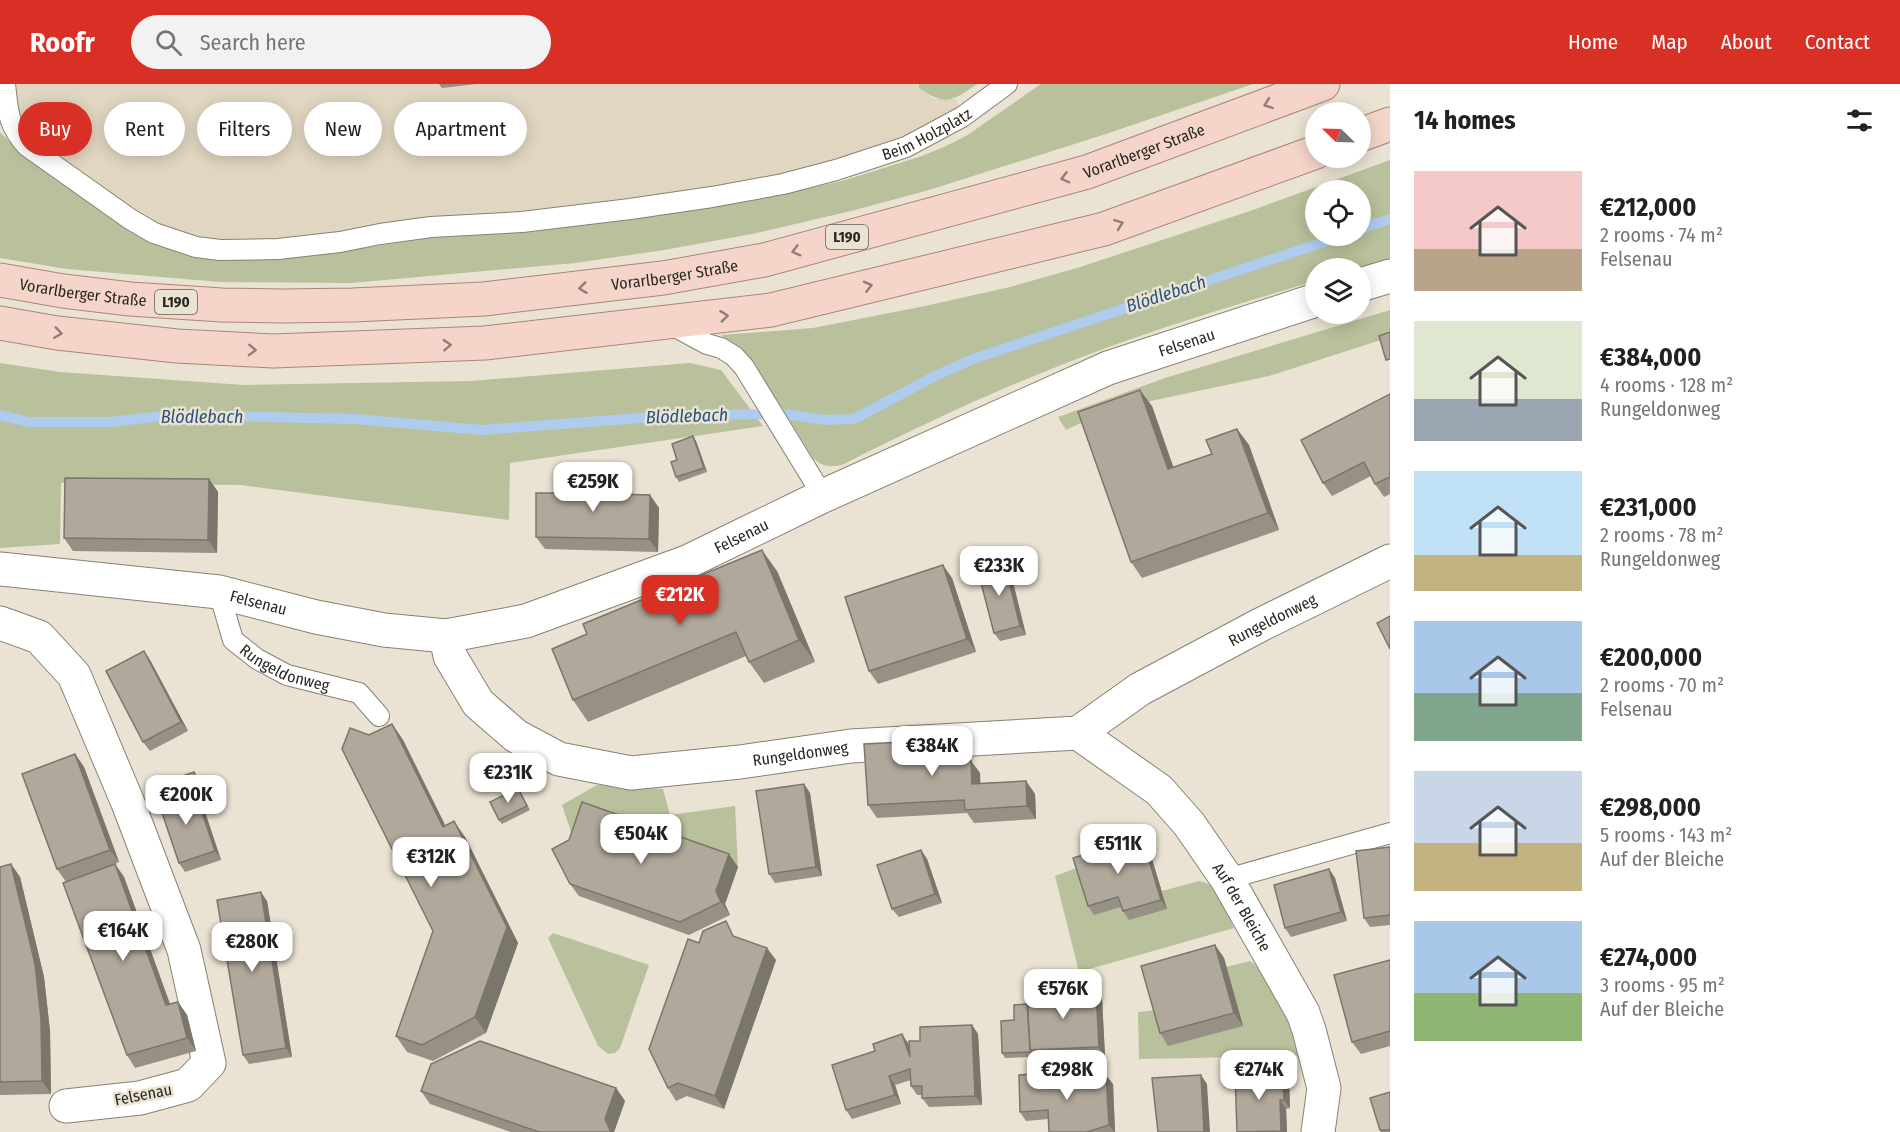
<!DOCTYPE html>
<html lang="en">
<head>
<meta charset="utf-8">
<style>
  :root { --surface:#fff; --page:#f2f2f2; --text:#202124; --muted:#757577; --accent:#d93025 }
  body { margin:0; font-family:"Fira Sans Condensed",sans-serif; background:var(--page); color:var(--text); height:100vh; display:flex; flex-direction:column; font-size:22px; white-space:nowrap }
  * { box-sizing:border-box; margin:0 }
  p { font-size:20px; color:var(--muted) }
  .icon { flex:none; width:33px; height:33px; fill:none; stroke:currentColor; stroke-width:2; stroke-linecap:round; stroke-linejoin:round }
  .map { position:relative; flex:1; overflow:hidden }
  .side { display:flex; flex-direction:column; background:var(--surface); width:510px }
  .side>* { flex:none }
  .top-card { position:absolute; left:18px; top:18px; width:570px; height:54px; display:flex; gap:12px }
  .needle { width:39px; rotate:293deg }
  .tools { position:absolute; left:1305px; top:18px; display:grid; gap:12px }
  .tools a { display:grid; place-items:center; width:66px; height:66px; border-radius:50%; background:var(--surface); box-shadow:0 3px 15px #0003; font-size:30px }
  .price { position:absolute; translate:-50% -51px; padding:0 14px; border-radius:12px; background:#fff; color:#222; font-size:20px; line-height:39px; filter:drop-shadow(0 2px 3px #0008) }
  .price::after { content:''; position:absolute; left:50%; top:36px; width:18px; height:14px; margin-left:-9px; background:inherit; clip-path:polygon(0 0,100% 0,50% 100%) }
  .price.active { background:var(--accent); color:#fff }
  ul { padding:0; list-style:none }
  li { display:flex; align-items:center; gap:18px; height:150px; padding:0 24px }
  li span { display:grid; place-items:center; flex:none; width:168px; height:120px; border-radius:0px; color:#555 }
  li>.icon { margin-inline-start:auto }
  span .icon { width:72px; height:72px; fill:#fffc; stroke-width:1 }
  li b { font-size:26px }
  h2 { display:flex; justify-content:space-between; align-items:center; height:72px; padding:0 24px; font-size:26px }
  .tag { padding:0 21px; border-radius:27px; background:var(--surface); box-shadow:0 3px 15px #0003; font-size:21px; line-height:54px }
  .tag.active { background:var(--accent); color:#fff }
  header { display:flex; align-items:center; gap:36px; box-sizing:border-box; height:84px; padding:0 30px; background:var(--accent); color:#fff }
  header strong { font-size:28px }
  nav { display:flex; gap:33px; margin-inline-start:auto; font-size:21px }
  .search { width:420px; height:54px; background:var(--page); display:flex; align-items:center; gap:15px; box-sizing:border-box; padding:0 21px; border-radius:33px; color:var(--muted); font-size:22px }
  main { display:flex; flex:1; min-height:0 }
  .map>svg:first-child { display:block }
  .built { fill:#e1d6c1 }
  .green { fill:#b8c19b; fill-rule:evenodd }
  .lines { fill:none; stroke-linecap:round; stroke-linejoin:round }
  .stream { stroke:#afccee; stroke-width:10 }
  .lane-casing { stroke:#888173; stroke-width:22 }
  .street-casing { stroke:#888173; stroke-width:35 }
  .primary-casing { stroke:#aa8677; stroke-width:35 }
  .lane { stroke:#fff; stroke-width:20 }
  .street { stroke:#fff; stroke-width:33 }
  .primary { stroke:#f5d5ca; stroke-width:33 }
  .wall { fill:#979084 }
  .shaded-wall { fill:#7b766c }
  .building { fill:#b0a89a; stroke:#7b766c; stroke-width:1.5 }
  .oneway { stroke:#907e76 }
  .labels { text-anchor:middle; stroke-width:5; stroke-linejoin:round; paint-order:stroke }
  .shield { fill:#eae2d2; stroke:#645f56; stroke-width:1.5 }
  .shield-label { font-size:15px; font-weight:bold; fill:#2a2721 }
  .street-label { font-size:16px; fill:#2a2721; stroke:#eae2d2 }
  .water-label { font-size:18px; font-style:italic; fill:#29517e; stroke:#eae2d2 }
</style>
</head>
<body>
<header>
<strong>Roofr</strong>
<div class="search"><svg class="icon" aria-label="search" viewBox="0 0 24 24"><circle cx="10" cy="10" r="6"/><path d="M15 15l6 6"/></svg>Search here</div>
<nav><a>Home</a><a>Map</a><a>About</a><a>Contact</a></nav>
</header>
<main>
<div class="map">
<svg width="1390" height="1048" viewBox="0 0 1390 1048">
  <rect width="100%" height="100%" fill="#eae2d2"/>
  <path class="built" d="M5 0H919V4L935 15H956L962 33 906 63 712 113 196 163 27 62Z"/>
  <g class="green">
    <path d="M919 0H977C951 18 946 22 919 4Z"/>
    <path d="M1041 0H1253L1106 50 929 106 851 127 752 150 664 166 575 179 351 199 220 198 67 185 0 174V48L23 72 126 143 150 157 194 173 221 175 341 167 430 154 521 147 711 122 783 110 842 97 919 73 944 63 966 52Z"/>
    <path d="M1390 76V175L1358 184H1316L1315 197C1243 219 1170 240 1098 267 1011 299 927 338 844 380 831 384 823 383 813 374 786 331 761 283 721 251L813 244 925 222 1010 203 1077 184 1253 126ZM1316 106H1360V152H1316Z"/>
    <path d="M1390 226V253L1269 292 1108 326 1066 346 1058 333 1165 294Z"/>
    <path d="M0 279 60 288 244 301 471 297 690 279 721 286 763 342 510 379 509 436 241 401 61 399 60 460 0 464Z"/>
    <path d="M597 701 663 705 670 731 735 722 738 783 578 769 562 721Z"/>
    <path d="M1079 783 1125 822 1167 825 1162 807 1199 797 1212 801 1234 844 1079 888 1055 792Z"/>
    <path d="M553 849 649 881 620 964 615 969 608 970 598 962 548 854Z"/>
    <path d="M1250 877C1272 891 1293 947 1304 972L1139 975 1138 928 1158 926 1226 883Z"/>
  </g>
  <g class="lines">
    <g class="stream">
      <path d="M1360 145 1390 135"/>
      <path d="M0 331 29 338H110L171 331 355 335 482 346 680 331 785 330 825 336 854 335 937 291 973 275 1342 152"/>
    </g>
    <g class="lane-casing">
      <g id="lane">
        <path id="s1" d="M5 0C8 27 8 42 27 62L130 135 154 149 196 163 220 166 278 165 340 158 380 150 431 143 522 138 630 125 712 113 783 100 836 86 906 63 962 33 1007 0"/>
        <path d="M670 240 707 260 721 264 734 272 744 283 823 412"/>
        <path id="s2" d="M219 508 233 556 257 575 287 591 359 609 379 632"/>
        <path d="M1227 795 1390 749"/>
      </g>
    </g>
    <g class="street-casing">
      <g id="street">
        <path d="M1360 201 1390 192"/>
        <path id="s3" d="M0 485 219 508 316 533 384 546 446 552 526 537 687 478 823 412 1108 284 1316 216"/>
        <path d="M0 539 39 553 74 591 128 719 184 866 209 979 188 1001 140 1014 66 1022"/>
        <path id="s4" d="M446 552 450 572 478 619 516 652 559 675 631 689 740 678 851 662 1078 649 1140 605 1260 541 1390 477"/>
        <path id="s5" d="M1078 649 1159 706 1189 740 1227 795 1303 929 1309 946 1324 1004 1318 1048"/>
      </g>
    </g>
    <g class="primary-casing">
      <g id="primary">
        <path d="M1360 51 1390 40"/>
        <path id="s6" d="M0 196 63 207 130 215 222 221 282 222 353 221 484 215 663 194 764 176 1087 88 1323 0"/>
        <path d="M0 239 57 249 177 262 273 267 485 259 771 226 1104 145 1316 68"/>
      </g>
    </g>
    <use href="#lane" class="lane"/>
    <use href="#street" class="street"/>
    <use href="#primary" class="primary"/>
  </g>
  <g class="wall">
    <path d="M439 0H476L442 4Z"/>
    <path d="M1390 310V410L1384 413 1375 400 1371 392 1332 412 1323 399Z"/>
    <path d="M1152 322 1173 383 1212 370 1237 345 1249 361 1279 446 1142 494 1131 478Z"/>
    <path d="M696 357 707 388 679 398 676 393 677 376Z"/>
    <path d="M209 395 218 408 217 469 73 467 64 454Z"/>
    <path d="M617 399 625 410 650 411 659 424 658 468 545 465 536 453 571 409Z"/>
    <path d="M999 468 1002 477 1010 486 1026 551 1000 557 994 549 979 489H977L974 485Z"/>
    <path d="M777 487 815 578 764 599 749 578 746 572 588 638 573 616Z"/>
    <path d="M952 494 976 568 878 600 869 587Z"/>
    <path d="M144 567 150 576 188 647 150 667 143 658Z"/>
    <path d="M392 640 403 656 445 741 465 753 518 859 486 949 433 977 407 968 396 952 433 847 369 651Z"/>
    <path d="M961 655 970 668 971 677 980 689V699L1026 697 1035 710 1036 735 974 739 967 729 877 734 868 721Z"/>
    <path d="M75 670 84 683 119 778 115 780 124 793 170 920 178 918 187 931 196 967 135 984 127 971 66 798 57 785Z"/>
    <path d="M197 693 203 708 198 710 200 713 221 776 185 788 179 779 165 715Z"/>
    <path d="M804 700 810 709 822 792 775 799 769 790Z"/>
    <path d="M518 704 530 726 502 740 499 736Z"/>
    <path d="M1142 753 1148 762 1167 825 1129 836 1123 827 1121 823 1094 831 1088 822Z"/>
    <path d="M1390 763V841L1370 843 1364 834Z"/>
    <path d="M921 766 927 775 942 819 899 833 892 825Z"/>
    <path d="M11 780 20 793 44 893 50 947 51 1010 0 1011V783Z"/>
    <path d="M738 783 725 820 730 831 689 851 579 812 570 800Z"/>
    <path d="M1329 785 1335 794 1347 837 1291 853 1285 844Z"/>
    <path d="M267 817 292 973 249 980 243 971Z"/>
    <path d="M736 853 776 876 724 1025 687 1012 676 1017 668 1004 699 859Z"/>
    <path d="M1215 861 1224 874 1243 942 1168 962 1160 949Z"/>
    <path d="M1390 876V962L1361 970 1352 958Z"/>
    <path d="M1096 905 1102 914 1105 972 1036 975 1034 973 1005 974 1002 969 1014 936 1027 920Z"/>
    <path d="M972 941 978 950 982 1021 929 1023 922 1014V1011H917L911 1002V996L895 1001 901 1020 852 1035 846 1026 908 959 909 962 920 957Z"/>
    <path d="M1050 989 1053 994 1113 1000 1115 1048H1049L1048 1035 1026 1037 1020 1028Z"/>
    <path d="M1289 995 1290 1024 1286 1025 1287 1048H1237Z"/>
    <path d="M616 1004 625 1017 614 1048H511L430 1020 421 1007Z"/>
    <path d="M1390 1008V1048H1381L1380 1046Z"/>
  </g>
  <g class="shaded-wall">
    <path d="M1140 306 1152 322 1180 402 1168 385Z"/>
    <path d="M1237 345 1249 361 1279 446 1268 429Z"/>
    <path d="M693 352 696 357 707 388 704 384Z"/>
    <path d="M209 395 218 408 217 469 208 456Z"/>
    <path d="M617 399 626 411 617 410Z"/>
    <path d="M650 411 659 424 658 468 649 455Z"/>
    <path d="M996 463 999 468 1003 482 1000 477Z"/>
    <path d="M762 466 777 487 815 578 799 556Z"/>
    <path d="M1004 477 1010 486 1026 551 1020 542Z"/>
    <path d="M943 481 952 494 976 568 967 555Z"/>
    <path d="M144 567 150 576 188 647 181 638Z"/>
    <path d="M392 640 403 656 454 759 443 743Z"/>
    <path d="M961 655 970 668 971 690 962 677Z"/>
    <path d="M75 670 84 683 119 778 110 766Z"/>
    <path d="M971 677 980 689 981 713 972 700Z"/>
    <path d="M194 688 197 693 203 708 200 704Z"/>
    <path d="M1026 697 1035 710 1036 735 1027 722Z"/>
    <path d="M804 700 810 709 822 792 816 783Z"/>
    <path d="M194 705 200 713 221 776 215 767Z"/>
    <path d="M454 737 465 753 518 859 486 949 475 933Z"/>
    <path d="M1142 753 1148 762 1167 825 1161 816Z"/>
    <path d="M921 766 927 775 942 819 935 810Z"/>
    <path d="M729 770 738 783 725 820 730 831 721 818 716 807Z"/>
    <path d="M11 780 20 793 44 893 50 947 51 1010 42 997Z"/>
    <path d="M115 780 124 793 175 934 166 921Z"/>
    <path d="M1329 785 1335 794 1347 837 1341 828Z"/>
    <path d="M261 808 267 817 292 973 286 964Z"/>
    <path d="M1215 861 1224 874 1243 942 1234 929Z"/>
    <path d="M767 864 776 876 724 1025 715 1012Z"/>
    <path d="M1096 905 1102 914 1105 972 1099 963Z"/>
    <path d="M178 918 187 931 196 967 187 954Z"/>
    <path d="M972 941 978 950 982 1021 975 1012Z"/>
    <path d="M902 950 908 959 916 982 910 973Z"/>
    <path d="M1283 986 1289 995 1290 1024 1284 1016Z"/>
    <path d="M1106 991 1113 1000 1115 1048H1114L1109 1041Z"/>
    <path d="M1201 991 1207 1000 1210 1048H1204Z"/>
    <path d="M889 992 895 1001 901 1020 895 1011Z"/>
    <path d="M616 1004 625 1017 614 1048H611L605 1035Z"/>
    <path d="M1280 1016 1286 1025 1287 1048H1282L1281 1047Z"/>
  </g>
  <g class="building">
    <path d="M1390 248V275L1386 276 1379 252Z"/>
    <path d="M1140 306 1168 385 1212 370 1206 356 1237 345 1268 429 1131 478 1078 328Z"/>
    <path d="M1390 310V393L1375 400 1364 378 1323 399 1301 356Z"/>
    <path d="M693 352 704 384 676 393 671 378 677 376 672 360Z"/>
    <path d="M65 394 209 395 208 456 64 454Z"/>
    <path d="M571 397 617 399V410L650 411 649 455 536 453V409H571Z"/>
    <path d="M996 463 1000 477 974 485 970 471Z"/>
    <path d="M762 466 799 556 749 578 736 548 573 616 552 565 587 550 583 540Z"/>
    <path d="M1004 477 1020 542 994 549 977 483Z"/>
    <path d="M943 481 967 555 869 587 845 513Z"/>
    <path d="M1390 532V565L1377 539Z"/>
    <path d="M144 567 181 638 143 658 106 587Z"/>
    <path d="M392 640 443 743 454 737 507 843 475 933 422 961 396 952 433 847 342 665 350 644 369 651Z"/>
    <path d="M961 655 962 677H971L972 700 1026 697 1027 722 965 726 964 716 868 721 864 660Z"/>
    <path d="M75 670 110 766 57 785 22 690Z"/>
    <path d="M194 688 200 704 194 706V705L165 715 160 700Z"/>
    <path d="M804 700 816 783 769 790 756 707Z"/>
    <path d="M518 704 527 722 499 736 490 718Z"/>
    <path d="M194 705 215 767 179 779 158 717Z"/>
    <path d="M582 718 729 770 716 807 721 818 680 838 570 800 552 765 569 756Z"/>
    <path d="M1142 753 1161 816 1123 827 1118 813 1088 822 1073 774Z"/>
    <path d="M1390 763V831L1364 834 1356 767Z"/>
    <path d="M921 766 935 810 892 825 877 781Z"/>
    <path d="M11 780 35 880 41 935 42 997 0 998V783Z"/>
    <path d="M115 780 166 921 178 918 187 954 127 971 63 799Z"/>
    <path d="M1329 785 1341 828 1285 844 1274 801Z"/>
    <path d="M261 808 286 964 243 971 217 816Z"/>
    <path d="M726 837 733 852 767 864 715 1012 678 999 668 1004 649 965 688 855 699 859 703 847Z"/>
    <path d="M1215 861 1234 929 1160 949 1141 882Z"/>
    <path d="M1390 876V947L1352 958 1334 891Z"/>
    <path d="M1096 905 1099 963 1030 966 1027 908Z"/>
    <path d="M1027 920 1030 966 1031 968 1002 969 1001 937 1014 936V921Z"/>
    <path d="M972 941 975 1012 922 1014V1002H911L910 985 889 992 895 1011 846 1026 832 981 875 967 873 960 902 950 910 973 909 957H920V943Z"/>
    <path d="M480 957 616 1004 605 1035 611 1048H539L421 1007 431 980Z"/>
    <path d="M1283 986 1284 1016H1280L1281 1047 1237 1048 1235 989Z"/>
    <path d="M1050 989V994L1106 991 1109 1041 1087 1048H1049L1048 1026 1020 1028 1019 991Z"/>
    <path d="M1201 991 1204 1048H1158L1152 994Z"/>
    <path d="M1390 1008V1046H1380L1370 1014Z"/>
  </g>
  <defs><path id="oneway-chevron" d="M-2-3.5L2.5 0L-2 3.5" fill="none" stroke-width="1.6" stroke-linecap="round" stroke-linejoin="round" transform="scale(1.5)"/></defs>
  <g class="oneway">
    <use href="#oneway-chevron" transform="translate(1268 20) rotate(160)"/>
    <use href="#oneway-chevron" transform="translate(1065 94) rotate(165)"/>
    <use href="#oneway-chevron" transform="translate(1119 140) rotate(-20)"/>
    <use href="#oneway-chevron" transform="translate(796 167) rotate(165)"/>
    <use href="#oneway-chevron" transform="translate(868 202) rotate(-14)"/>
    <use href="#oneway-chevron" transform="translate(583 204) rotate(173)"/>
    <use href="#oneway-chevron" transform="translate(724 232) rotate(-7)"/>
    <use href="#oneway-chevron" transform="translate(58 249) rotate(8)"/>
    <use href="#oneway-chevron" transform="translate(447 261) rotate(-3)"/>
    <use href="#oneway-chevron" transform="translate(252 266) rotate(2)"/>
  </g>
  <g class="labels">
    <g class="shield">
      <rect x="826" y="141" width="42" height="24" rx="4.5"/>
      <rect x="155" y="206" width="42" height="24" rx="4.5"/>
    </g>
    <g class="shield-label">
      <text x="847" y="158">L190</text>
      <text x="176" y="223">L190</text>
    </g>
    <g class="street-label">
      <text dy="6" stroke="none"><textPath href="#s1" startOffset="1010">Beim Holzplatz</textPath></text>
      <text dy="6" stroke="none"><textPath href="#s6" startOffset="1164">Vorarlberger Straße</textPath></text>
      <text dy="6" stroke="none"><textPath href="#s6" startOffset="678">Vorarlberger Straße</textPath></text>
      <text dy="6" stroke="none"><textPath href="#s6" startOffset="84">Vorarlberger Straße</textPath></text>
      <text dy="6" stroke="none"><textPath href="#s3" startOffset="1251">Felsenau</textPath></text>
      <text dy="6" stroke="none"><textPath href="#s3" startOffset="765">Felsenau</textPath></text>
      <text dy="6" stroke="none"><textPath href="#s3" startOffset="261">Felsenau</textPath></text>
      <text dy="6" stroke="none"><textPath href="#s4" startOffset="922">Rungeldonweg</textPath></text>
      <text dy="6" stroke="none"><textPath href="#s2" startOffset="110">Rungeldonweg</textPath></text>
      <text dy="6" stroke="none"><textPath href="#s4" startOffset="418">Rungeldonweg</textPath></text>
      <text dy="6" stroke="none"><textPath href="#s5" startOffset="243">Auf der Bleiche</textPath></text>
      <text transform="translate(143 1010) rotate(-11)" y="6">Felsenau</text>
    </g>
    <g class="water-label">
      <text transform="translate(1166 210) rotate(-18)" y="6">Blödlebach</text>
      <text transform="translate(687 332) rotate(-2)" y="6">Blödlebach</text>
      <text x="202" y="339">Blödlebach</text>
    </g>
  </g>
</svg>
<div class="tools">
<a><svg class="needle" viewBox="-14 -14 28 28"><path d="M0-13l5 13h-10z" fill="#e53935"/><path d="M0 13l5-13h-10z" fill="#757577"/></svg></a>
<a><svg class="icon" aria-label="locate" viewBox="0 0 24 24"><circle cx="12" cy="12" r="6"/><path d="M12 2v4M12 18v4M2 12h4M18 12h4"/></svg></a>
<a><svg class="icon" aria-label="layers" viewBox="0 0 24 24"><path d="M12 4l9 5-9 5-9-5zM3 14l9 5 9-5"/></svg></a>
</div>
<b class="price" style="left:593px;top:429px">€259K</b>
<b class="price" style="left:999px;top:513px">€233K</b>
<b class="price active" style="left:680px;top:542px">€212K</b>
<b class="price" style="left:932px;top:693px">€384K</b>
<b class="price" style="left:508px;top:720px">€231K</b>
<b class="price" style="left:186px;top:742px">€200K</b>
<b class="price" style="left:641px;top:781px">€504K</b>
<b class="price" style="left:1118px;top:791px">€511K</b>
<b class="price" style="left:431px;top:804px">€312K</b>
<b class="price" style="left:123px;top:878px">€164K</b>
<b class="price" style="left:252px;top:889px">€280K</b>
<b class="price" style="left:1063px;top:936px">€576K</b>
<b class="price" style="left:1067px;top:1017px">€298K</b>
<b class="price" style="left:1259px;top:1017px">€274K</b>
<div class="top-card">
<a class="tag active">Buy</a>
<a class="tag">Rent</a>
<a class="tag">Filters</a>
<a class="tag">New</a>
<a class="tag">Apartment</a>
</div>
</div>
<section class="side">
<h2>14 homes<svg class="icon" aria-label="filters" viewBox="0 0 24 24"><path d="M4 7h16M4 17h16"/><circle cx="9" cy="7" r="2"/><circle cx="15" cy="17" r="2"/></svg></h2>
<ul>
<li><span style="background:linear-gradient(#f6c9c9 65%,#b9a48a 0)"><svg class="icon" aria-label="home" viewBox="0 0 24 24"><path d="M3 11l9-7 9 7M6 9v11h12V9"/></svg></span><div><b>€212,000</b><p>2 rooms · 74 m²</p><p>Felsenau</p></div></li>
<li><span style="background:linear-gradient(#dfe7d0 65%,#9aa5b1 0)"><svg class="icon" aria-label="home" viewBox="0 0 24 24"><path d="M3 11l9-7 9 7M6 9v11h12V9"/></svg></span><div><b>€384,000</b><p>4 rooms · 128 m²</p><p>Rungeldonweg</p></div></li>
<li><span style="background:linear-gradient(#bfe0f5 70%,#c2b280 0)"><svg class="icon" aria-label="home" viewBox="0 0 24 24"><path d="M3 11l9-7 9 7M6 9v11h12V9"/></svg></span><div><b>€231,000</b><p>2 rooms · 78 m²</p><p>Rungeldonweg</p></div></li>
<li><span style="background:linear-gradient(#a9c7e8 60%,#7fa58c 0)"><svg class="icon" aria-label="home" viewBox="0 0 24 24"><path d="M3 11l9-7 9 7M6 9v11h12V9"/></svg></span><div><b>€200,000</b><p>2 rooms · 70 m²</p><p>Felsenau</p></div></li>
<li><span style="background:linear-gradient(#c9d6e8 60%,#c2b280 0)"><svg class="icon" aria-label="home" viewBox="0 0 24 24"><path d="M3 11l9-7 9 7M6 9v11h12V9"/></svg></span><div><b>€298,000</b><p>5 rooms · 143 m²</p><p>Auf der Bleiche</p></div></li>
<li><span style="background:linear-gradient(#a9c7e8 60%,#8fb573 0)"><svg class="icon" aria-label="home" viewBox="0 0 24 24"><path d="M3 11l9-7 9 7M6 9v11h12V9"/></svg></span><div><b>€274,000</b><p>3 rooms · 95 m²</p><p>Auf der Bleiche</p></div></li>
</ul>
</section>
</main>
</body>
</html>
